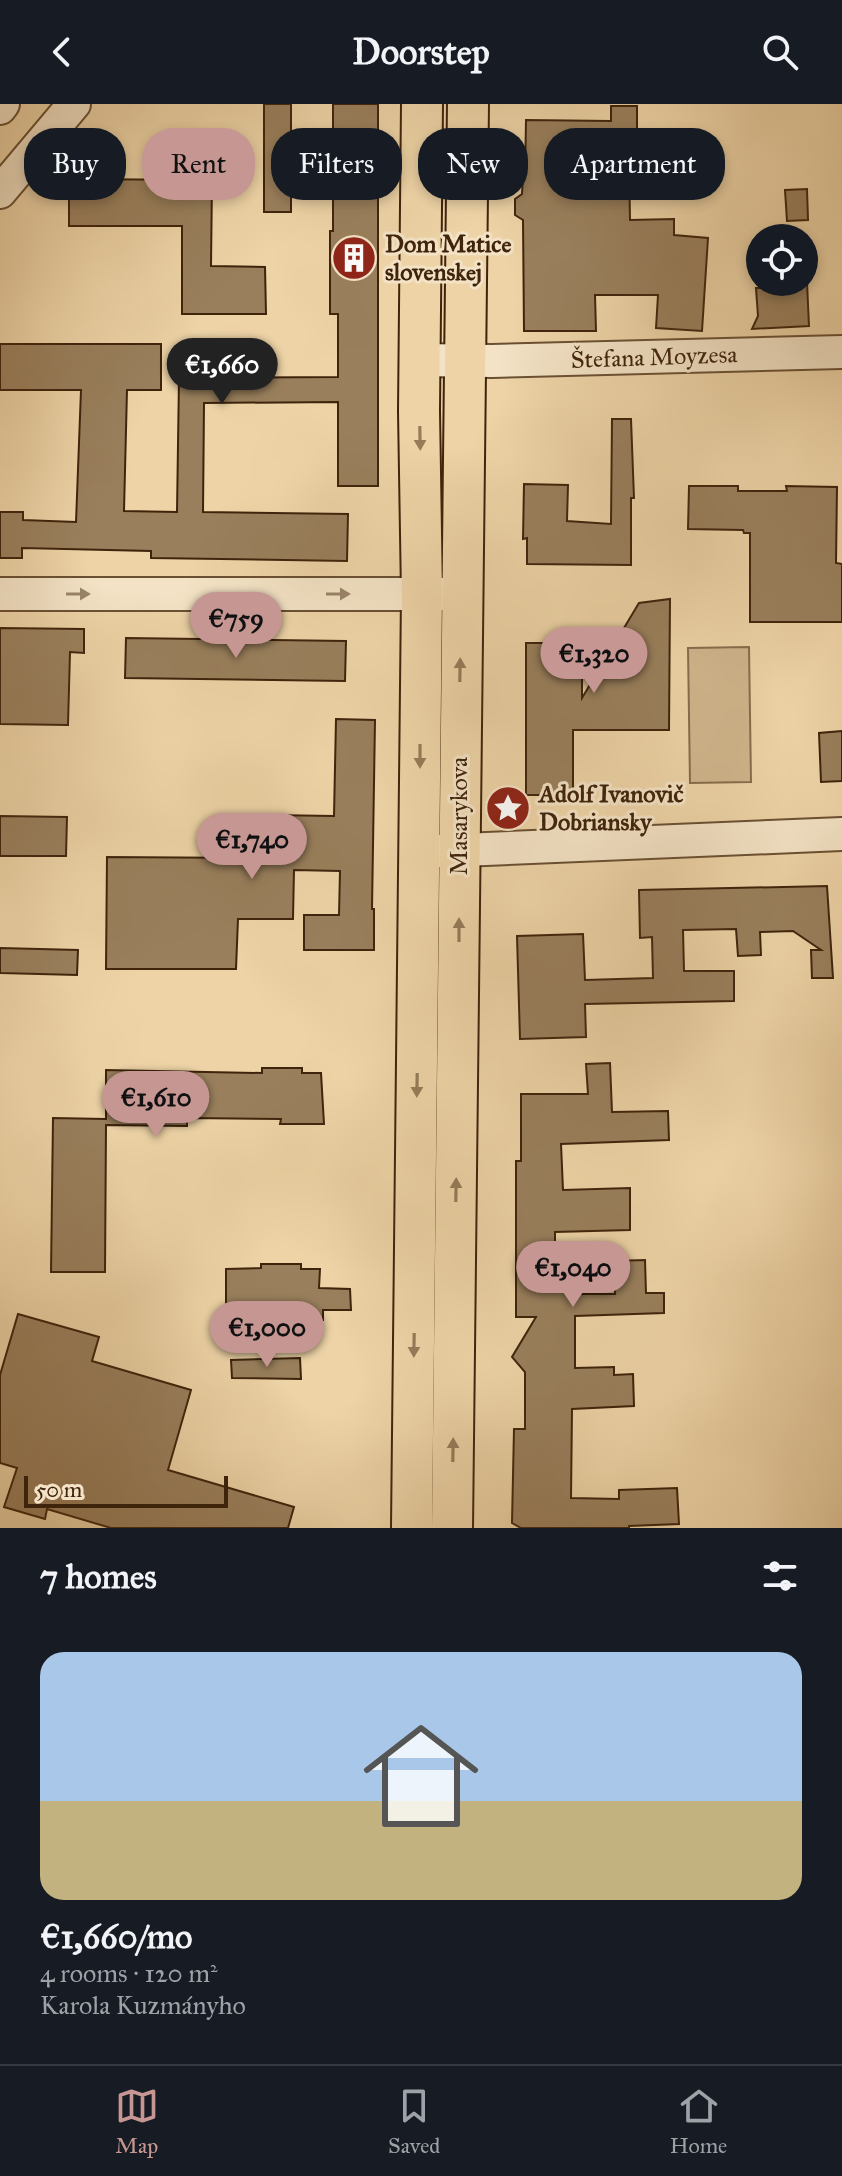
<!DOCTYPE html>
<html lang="en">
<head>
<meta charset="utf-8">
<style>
  :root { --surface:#171b24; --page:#20242c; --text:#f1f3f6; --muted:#9ea1a6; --line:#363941; --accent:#c59692 }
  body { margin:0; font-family:"IM FELL Great Primer",serif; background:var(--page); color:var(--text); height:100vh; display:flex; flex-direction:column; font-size:30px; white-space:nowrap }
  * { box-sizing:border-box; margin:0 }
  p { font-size:26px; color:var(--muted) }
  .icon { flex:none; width:44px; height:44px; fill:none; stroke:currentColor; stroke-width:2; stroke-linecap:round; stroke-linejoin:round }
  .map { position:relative; height:1424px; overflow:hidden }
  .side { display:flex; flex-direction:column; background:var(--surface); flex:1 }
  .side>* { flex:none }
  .top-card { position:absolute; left:24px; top:24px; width:794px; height:72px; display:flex; gap:16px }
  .controls { position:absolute; left:746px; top:120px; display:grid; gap:16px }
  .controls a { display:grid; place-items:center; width:72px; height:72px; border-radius:50%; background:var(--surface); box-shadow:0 4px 12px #0003; font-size:40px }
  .scale { position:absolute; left:24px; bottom:20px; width:204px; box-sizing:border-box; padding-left:8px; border:4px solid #3f240c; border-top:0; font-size:22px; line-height:28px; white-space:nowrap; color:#3f240c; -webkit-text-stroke:6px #f3e2c5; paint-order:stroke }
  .price { position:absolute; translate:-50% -68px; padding:0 18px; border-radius:28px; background:var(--accent); color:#111; font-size:26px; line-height:52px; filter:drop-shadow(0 2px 4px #0008) }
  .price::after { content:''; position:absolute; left:50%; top:48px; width:24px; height:18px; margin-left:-12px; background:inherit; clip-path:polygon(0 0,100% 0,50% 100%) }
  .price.on { background:#222; color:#fff }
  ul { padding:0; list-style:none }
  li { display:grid; align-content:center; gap:16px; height:424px; padding:0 40px }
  li span { display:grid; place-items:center; height:248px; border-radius:24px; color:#555 }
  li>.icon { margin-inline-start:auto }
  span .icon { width:144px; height:144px; fill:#fffc; stroke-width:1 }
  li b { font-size:34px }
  h2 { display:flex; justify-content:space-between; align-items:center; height:96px; padding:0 40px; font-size:34px }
  .pill { padding:0 28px; border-radius:32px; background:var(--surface); box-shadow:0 4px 12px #0003; font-size:28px; line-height:72px }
  .pill.on { background:var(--accent); color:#111 }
  header { display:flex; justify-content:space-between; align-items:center; height:104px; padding:0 40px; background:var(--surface); font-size:36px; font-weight:800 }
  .tabs { display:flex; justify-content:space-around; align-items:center; height:112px; border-top:2px solid var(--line); background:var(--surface); font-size:22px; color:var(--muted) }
  .tabs a { display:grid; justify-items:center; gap:4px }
  .tabs .on { color:var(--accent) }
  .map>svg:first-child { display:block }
  .pitch { fill:#cfb58c; stroke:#876c4c; stroke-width:2 }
  .building { fill:#997f5c; stroke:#3f240c; stroke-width:2 }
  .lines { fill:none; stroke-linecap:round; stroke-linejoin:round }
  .minor-casing { stroke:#6a5032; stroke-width:36 }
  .major-casing { stroke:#3f240c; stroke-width:44 }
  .minor { stroke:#f3e2c5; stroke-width:32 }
  .major { stroke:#edd3a6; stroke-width:40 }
  .oneway { fill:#967c59 }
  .oneway2 { fill:#998368 }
  .labels { text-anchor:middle; stroke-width:6; stroke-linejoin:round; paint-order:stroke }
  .poi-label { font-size:24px; font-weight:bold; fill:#3f240c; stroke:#f3e2c5; text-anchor:start }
  .street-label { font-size:24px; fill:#3f240c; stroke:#f3e2c5 }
</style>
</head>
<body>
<header><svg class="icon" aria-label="back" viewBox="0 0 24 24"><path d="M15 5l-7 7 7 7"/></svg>Doorstep<svg class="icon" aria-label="search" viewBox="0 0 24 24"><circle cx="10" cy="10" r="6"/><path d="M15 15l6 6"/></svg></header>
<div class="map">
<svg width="842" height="1424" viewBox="0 0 842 1424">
  <rect width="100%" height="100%" fill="#edd3a6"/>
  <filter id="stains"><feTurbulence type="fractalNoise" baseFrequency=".0025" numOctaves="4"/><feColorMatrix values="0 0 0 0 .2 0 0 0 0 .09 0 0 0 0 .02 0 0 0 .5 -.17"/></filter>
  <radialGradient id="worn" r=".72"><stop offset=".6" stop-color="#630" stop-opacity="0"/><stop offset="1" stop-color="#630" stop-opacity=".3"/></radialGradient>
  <path class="pitch" d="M749 543 751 678 690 679 688 544Z"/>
  <g class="building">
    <rect x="264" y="0" width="27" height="108"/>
    <path d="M333 0H378V382H338V298L204 299 203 408 348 410 347 457 151 454V447L22 444V454H0V408H23V416L76 418 81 286H0V240H161V286H127L124 407 177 408 179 274 338 273V210H330V127H333Z"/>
    <path d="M611 2H637V58L629 59 630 116 674 115V131L708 134 702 227 656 224 658 191H595L596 227H524L523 116 515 111V95L522 90 523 72H525L526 16 611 17Z"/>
    <path d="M69 75 212 76 211 162 265 163 266 210H182V122H69Z"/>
    <path d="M807 85 808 116 787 117 785 86Z"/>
    <path d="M764 178H807L809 222 752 225 758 212 756 184H765Z"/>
    <path d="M612 315H631L634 394H631V461L527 460V434L523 435 524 380 568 381 567 417 611 420Z"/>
    <path d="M689 382H738V387H787L786 382 837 383 836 459 842 460V518H750V429H744L743 426 688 425Z"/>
    <path d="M670 495 669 626H573V691H526V539H582V594L639 499Z"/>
    <path d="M0 524 84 525V549L70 548 68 621 0 620Z"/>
    <path d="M126 534 346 537 345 577 125 574Z"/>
    <path d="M336 615 375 616 372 805H374V846H304V811H339L340 767 294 766 293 815H238L236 865H106L107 753 268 754 269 711 334 712Z"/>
    <path d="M842 627V677L821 678 819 629Z"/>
    <path d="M0 712 67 713 66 752H0Z"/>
    <path d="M827 782 833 874H812L811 846H821L793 827 760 828 761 851 738 852 736 825 683 826 684 867H734V897L585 900 586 933 520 935 517 832 583 830 585 876 653 874 652 833 640 834 639 786Z"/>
    <path d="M0 844 78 846 77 871 0 869Z"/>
    <path d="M610 959 612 1008 668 1007 669 1036 561 1040 563 1086 630 1084V1126L555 1128V1183H570V1190H615L614 1157 645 1156 646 1189H664V1209L575 1212V1264L614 1263V1271L633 1270 634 1302 572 1305 571 1394 619 1395V1386L677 1384 679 1420 629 1422V1424H521L512 1419 514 1325H525V1268L512 1253 536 1213H516V1057H521V990H588L586 960Z"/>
    <path d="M262 964H302V969H321L324 1020H280L281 1015 187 1014V1022L106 1021 105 1168H51L53 1014 106 1015V966L262 969Z"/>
    <path d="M261 1160H301V1165H320L319 1184 350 1185 351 1206H323V1216H280L279 1211H226V1165L261 1164Z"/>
    <path d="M18 1210 99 1233 92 1257 191 1286 168 1366 294 1403 288 1424H111L47 1405 45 1415 4 1403 17 1364 0 1359V1271Z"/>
    <path d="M300 1254 301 1275 232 1274 231 1256Z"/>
  </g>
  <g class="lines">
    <g class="minor-casing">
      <g id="minor">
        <path d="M0 4 3 0"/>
        <path d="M0 88 74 0"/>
        <path d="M420 256 492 257 842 248"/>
        <path d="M0 490H446"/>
        <path d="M438 747 842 730"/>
      </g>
    </g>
    <g class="major-casing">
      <g id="major">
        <path d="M412 1424 422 490 419 307 422 0"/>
        <path d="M452 1424 468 0"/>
      </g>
    </g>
    <use href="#minor" class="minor"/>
    <use href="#major" class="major"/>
  </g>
  <defs><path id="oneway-solid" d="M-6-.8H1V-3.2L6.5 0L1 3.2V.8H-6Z" transform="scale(2)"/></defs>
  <g class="oneway">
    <use href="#oneway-solid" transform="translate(420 334) rotate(89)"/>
    <use href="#oneway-solid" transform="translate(460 566) rotate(-89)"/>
    <use href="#oneway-solid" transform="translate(420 652) rotate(90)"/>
    <use href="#oneway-solid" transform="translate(459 826) rotate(-90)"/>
    <use href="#oneway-solid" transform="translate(417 981) rotate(91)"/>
    <use href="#oneway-solid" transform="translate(456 1086) rotate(-89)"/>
    <use href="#oneway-solid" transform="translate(414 1241) rotate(91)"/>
    <use href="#oneway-solid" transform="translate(453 1346) rotate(-89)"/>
  </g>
  <g class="oneway2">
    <use href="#oneway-solid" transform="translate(78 490)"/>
    <use href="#oneway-solid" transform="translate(338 490)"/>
  </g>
  <defs>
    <g id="building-disc" transform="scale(2.3)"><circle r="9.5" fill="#8f2418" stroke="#f3e2c5"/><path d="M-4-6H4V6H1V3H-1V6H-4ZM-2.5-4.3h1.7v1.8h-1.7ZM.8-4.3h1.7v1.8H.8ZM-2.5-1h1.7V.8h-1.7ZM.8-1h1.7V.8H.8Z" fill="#fff"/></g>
    <g id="sight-disc" transform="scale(2.3)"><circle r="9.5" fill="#8f2418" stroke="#f3e2c5"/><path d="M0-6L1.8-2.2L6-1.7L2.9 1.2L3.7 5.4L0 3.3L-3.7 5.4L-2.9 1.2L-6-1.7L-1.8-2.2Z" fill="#fff"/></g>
  </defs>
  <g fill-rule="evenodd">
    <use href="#building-disc" x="354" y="154"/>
    <use href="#sight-disc" x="508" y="704"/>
  </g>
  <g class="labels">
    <g class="poi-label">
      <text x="385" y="148">Dom Matice<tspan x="385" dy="28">slovenskej</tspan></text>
      <text x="539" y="698">Adolf Ivanovič<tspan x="539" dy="28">Dobriansky</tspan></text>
    </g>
    <g class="street-label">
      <text transform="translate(654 253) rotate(-2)" y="8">Štefana Moyzesa</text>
      <text transform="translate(459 712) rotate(-90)" y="8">Masarykova</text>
    </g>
  </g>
  <rect width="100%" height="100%" filter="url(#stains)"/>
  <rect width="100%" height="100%" fill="url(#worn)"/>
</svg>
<div class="controls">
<a><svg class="icon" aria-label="locate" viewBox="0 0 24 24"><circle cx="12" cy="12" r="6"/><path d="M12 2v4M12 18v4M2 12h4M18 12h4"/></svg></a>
</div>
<div class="scale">50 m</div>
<b class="price on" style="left:222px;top:302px">€1,660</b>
<b class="price" style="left:236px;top:556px">€759</b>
<b class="price" style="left:594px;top:591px">€1,320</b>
<b class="price" style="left:252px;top:777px">€1,740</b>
<b class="price" style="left:156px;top:1035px">€1,610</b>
<b class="price" style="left:573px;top:1205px">€1,040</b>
<b class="price" style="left:267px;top:1265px">€1,000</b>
<div class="top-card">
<a class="pill">Buy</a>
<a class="pill on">Rent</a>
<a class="pill">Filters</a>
<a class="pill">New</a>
<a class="pill">Apartment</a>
</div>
</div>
<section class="side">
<h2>7 homes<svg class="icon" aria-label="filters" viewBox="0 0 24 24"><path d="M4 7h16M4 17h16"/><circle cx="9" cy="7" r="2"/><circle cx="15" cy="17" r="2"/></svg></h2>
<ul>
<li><span style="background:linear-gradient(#a9c7e8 60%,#c2b280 0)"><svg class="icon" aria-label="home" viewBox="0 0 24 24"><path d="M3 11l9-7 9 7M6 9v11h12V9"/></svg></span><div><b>€1,660/mo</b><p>4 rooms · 120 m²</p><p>Karola Kuzmányho</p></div></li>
</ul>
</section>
<nav class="tabs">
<a class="on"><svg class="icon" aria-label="map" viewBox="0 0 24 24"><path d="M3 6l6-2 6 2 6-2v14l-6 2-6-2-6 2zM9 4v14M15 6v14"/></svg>Map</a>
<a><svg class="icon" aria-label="saved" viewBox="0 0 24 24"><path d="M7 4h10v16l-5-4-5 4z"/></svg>Saved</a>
<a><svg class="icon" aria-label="home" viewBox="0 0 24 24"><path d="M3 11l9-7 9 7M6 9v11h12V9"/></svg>Home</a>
</nav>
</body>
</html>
